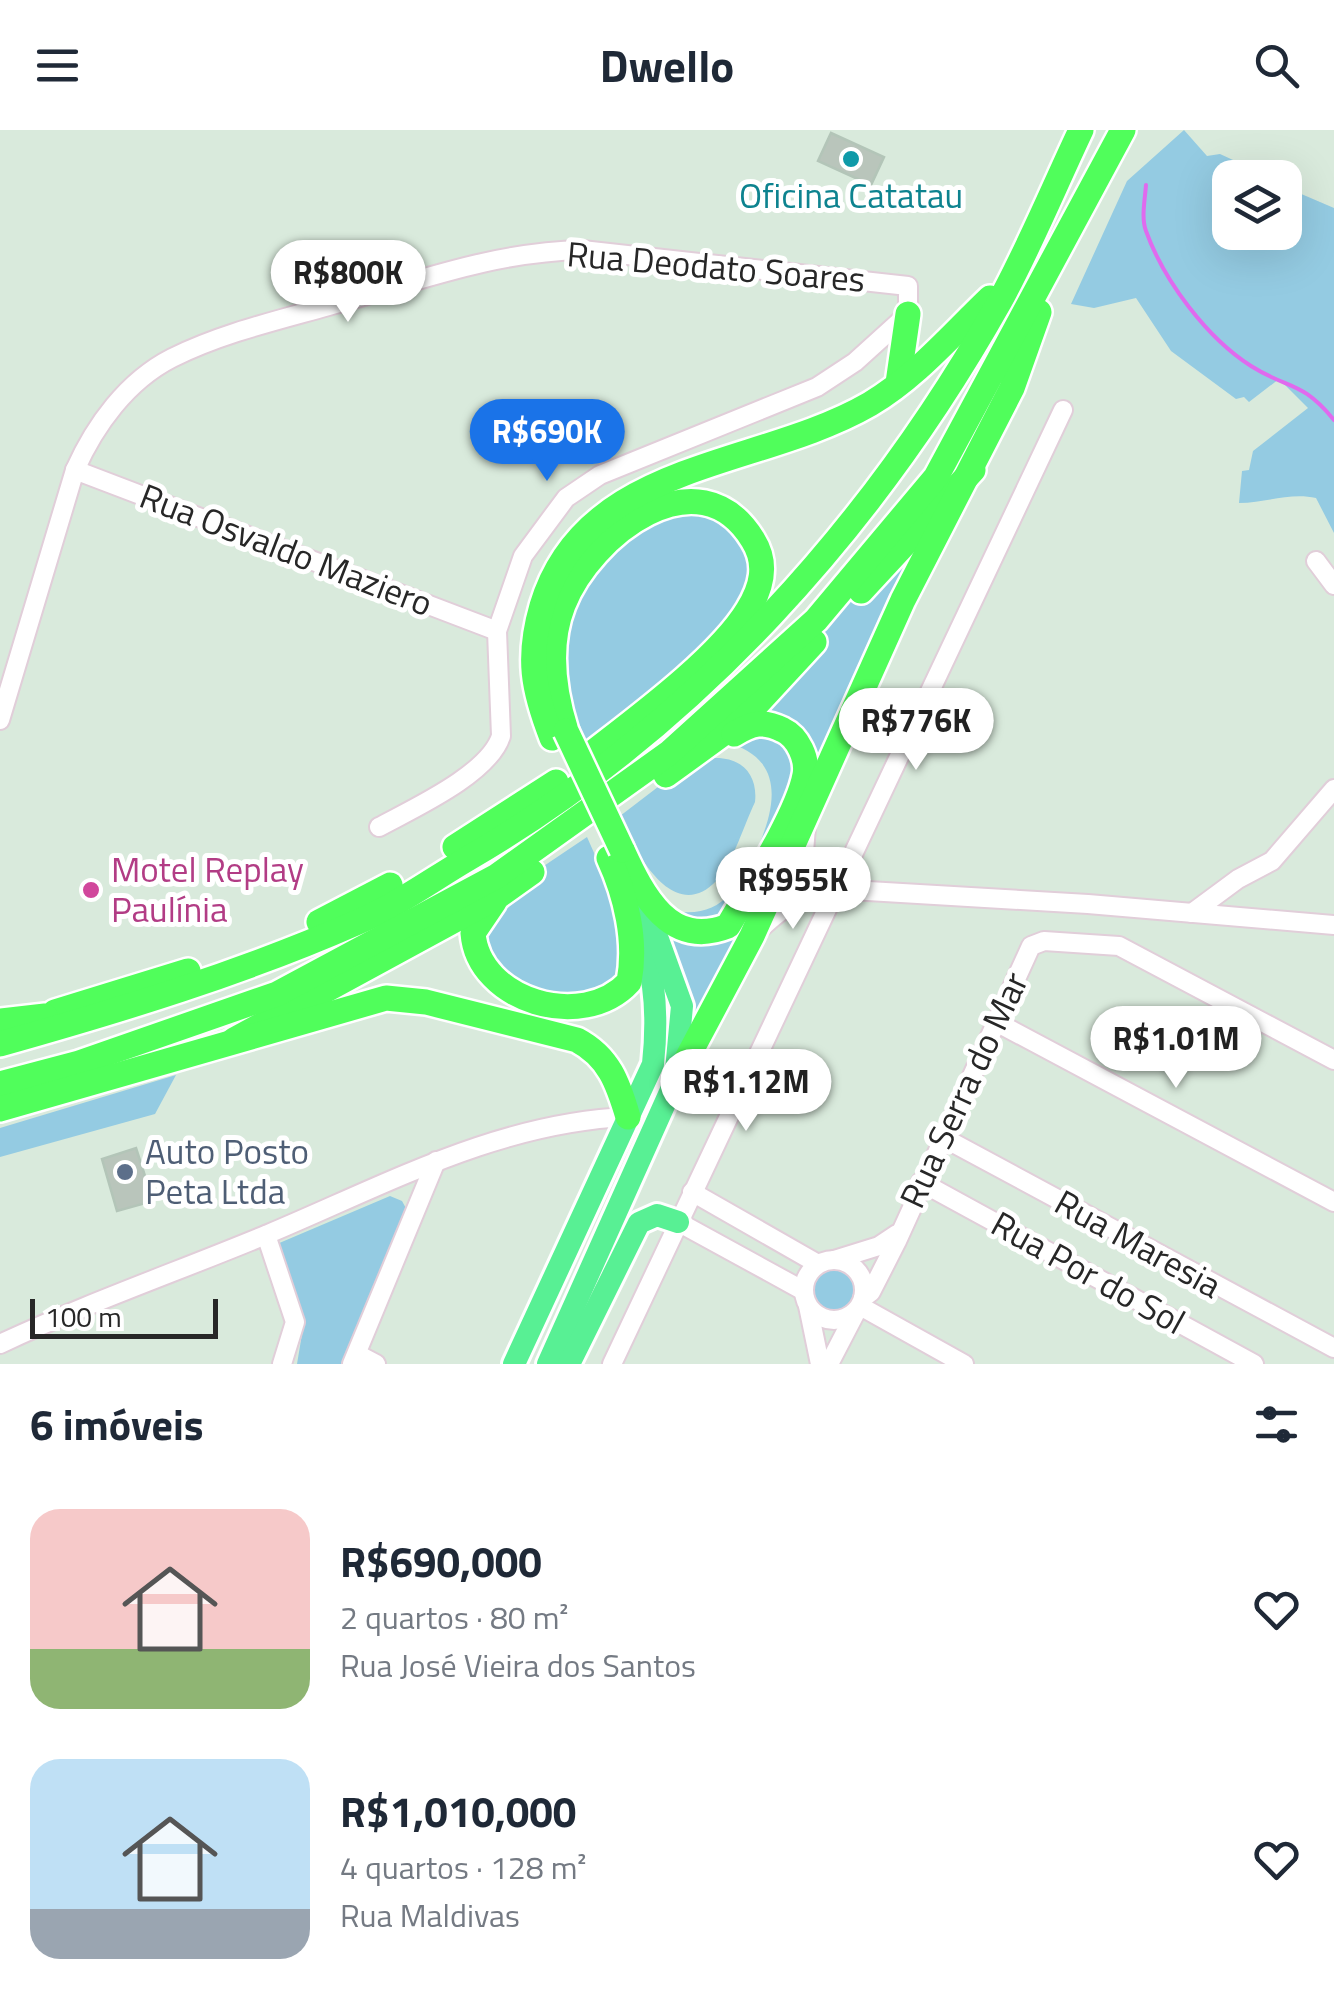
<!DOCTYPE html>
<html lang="pt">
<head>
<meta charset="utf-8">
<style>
  :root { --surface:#fff; --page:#f2f2f3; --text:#1f2937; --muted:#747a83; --accent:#1a73e8 }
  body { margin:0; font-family:"Titillium Web",sans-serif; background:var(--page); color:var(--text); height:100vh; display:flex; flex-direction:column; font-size:38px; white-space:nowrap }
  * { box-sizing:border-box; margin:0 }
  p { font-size:32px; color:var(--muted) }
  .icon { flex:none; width:55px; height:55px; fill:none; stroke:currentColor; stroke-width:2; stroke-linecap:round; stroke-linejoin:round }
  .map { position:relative; height:1234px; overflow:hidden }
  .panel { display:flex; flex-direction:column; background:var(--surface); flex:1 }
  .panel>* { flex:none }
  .controls { position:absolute; left:1212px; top:30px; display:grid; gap:20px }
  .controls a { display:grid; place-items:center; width:90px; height:90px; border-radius:20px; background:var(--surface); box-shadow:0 10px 40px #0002; font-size:50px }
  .scale { position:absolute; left:30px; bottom:25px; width:188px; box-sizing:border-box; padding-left:10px; border:5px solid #272727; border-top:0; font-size:28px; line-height:35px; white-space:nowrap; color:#272727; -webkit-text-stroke:8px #fff; paint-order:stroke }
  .price { position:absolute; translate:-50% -85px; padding:0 22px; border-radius:35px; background:#fff; color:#222; font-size:32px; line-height:65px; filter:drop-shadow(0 2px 5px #0008) }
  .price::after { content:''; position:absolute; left:50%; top:60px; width:30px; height:22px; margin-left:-15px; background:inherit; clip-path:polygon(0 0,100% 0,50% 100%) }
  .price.current { background:var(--accent); color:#fff }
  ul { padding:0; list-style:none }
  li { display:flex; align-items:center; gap:30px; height:250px; padding:0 30px }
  li span { display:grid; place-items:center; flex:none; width:280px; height:200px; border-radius:30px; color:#555 }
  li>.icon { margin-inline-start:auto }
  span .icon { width:120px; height:120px; fill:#fffc; stroke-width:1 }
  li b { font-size:42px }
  h2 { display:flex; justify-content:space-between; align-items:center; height:120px; padding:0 30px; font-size:42px }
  header { display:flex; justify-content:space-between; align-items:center; height:130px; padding:0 30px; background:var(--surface); font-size:45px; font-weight:700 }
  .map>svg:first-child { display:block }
  .green { fill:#94cbe2 }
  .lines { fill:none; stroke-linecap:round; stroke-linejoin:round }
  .stream { stroke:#e06aee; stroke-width:4 }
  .building { fill:#b9c5bb; stroke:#b3c5b8; stroke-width:2.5 }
  .minor-casing { stroke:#e1ced9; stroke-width:22 }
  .major-casing { stroke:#fff; stroke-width:28 }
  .highway-casing { stroke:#fff; stroke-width:30 }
  .minor { stroke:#fff; stroke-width:18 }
  .major { stroke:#58f094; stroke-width:22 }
  .highway { stroke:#50fe5b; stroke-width:25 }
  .highway-bridge-casing { stroke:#fff; stroke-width:30; stroke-linecap:butt }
  .highway-bridge { stroke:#50fe5b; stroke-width:25 }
  .culture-dot { fill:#0f9aa8; stroke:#fff; stroke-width:4 }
  .hotel-dot { fill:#d1479c; stroke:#fff; stroke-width:4 }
  .service-dot { fill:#5c6f8a; stroke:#fff; stroke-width:4 }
  .labels { text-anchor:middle; stroke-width:10; stroke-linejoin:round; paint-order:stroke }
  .culture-label { font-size:35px; fill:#0d838f; stroke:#fff }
  .street-label { font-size:35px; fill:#272727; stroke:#fff }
  .hotel-label { font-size:35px; fill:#b23c85; stroke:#fff; text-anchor:start }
  .service-label { font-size:35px; fill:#4e5e75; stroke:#fff; text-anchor:start }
</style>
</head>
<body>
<header><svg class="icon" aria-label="menu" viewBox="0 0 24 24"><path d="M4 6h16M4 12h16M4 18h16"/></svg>Dwello<svg class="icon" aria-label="search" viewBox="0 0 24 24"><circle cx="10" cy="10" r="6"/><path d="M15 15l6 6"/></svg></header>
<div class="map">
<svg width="1334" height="1234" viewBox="0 0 1334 1234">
  <rect width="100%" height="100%" fill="#d9eadc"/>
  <g class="green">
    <path d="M1184 0 1207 26 1220 24 1270 47 1230 48V102H1285V57L1334 78V403L1316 368C1290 362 1266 373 1239 373L1242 341 1249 340 1253 321 1308 278 1279 249 1249 272 1244 267 1236 269 1171 221 1136 168 1094 178 1071 174 1127 51Z"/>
    <path d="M951 344 953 351 687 916 660 778C717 794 736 764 758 717 778 672 783 626 724 612Z"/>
    <path d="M671 382 717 385 751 425 747 475 679 539 584 615 563 568 568 481 605 422Z"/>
    <path d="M714 628C742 627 758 645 755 672 744 695 734 730 717 750 673 798 633 718 620 686L688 634Z"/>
    <path d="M587 707C606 750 629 799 619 846L577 872 508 850 483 811 502 764Z"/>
    <path d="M176 945 155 984 0 1027V998Z"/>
    <path d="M390 1066 402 1071 408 1082 347 1234H297L304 1192 277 1114Z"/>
    <circle cx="834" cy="1160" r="24"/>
  </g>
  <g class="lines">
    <path class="stream" d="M1146 55C1145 69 1141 88 1146 101 1164 151 1207 208 1251 236 1289 260 1301 250 1334 290"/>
  </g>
  <g class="building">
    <path d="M831 3 884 27 871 55 818 31Z"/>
    <path d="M136 1018 153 1071 117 1081 102 1029Z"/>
  </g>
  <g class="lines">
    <g class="minor-casing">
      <g id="minor">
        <path d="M75 340 497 501"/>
        <path d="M1316 431 1334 455"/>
        <path d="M0 590 75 340C95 295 127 251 172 228 226 201 288 188 346 171 427 148 497 122 582 120L908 156V184L855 232 817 257 600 345 566 368 523 426 497 501 501 606C489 644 414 678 379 697"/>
        <path d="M806 697 804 722 812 742 836 753"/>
        <path d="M834 759 1088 774 1334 795"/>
        <path d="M1192 783 1238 749 1272 731 1334 659"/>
        <path d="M760 799C781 780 798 763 828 771"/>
        <path d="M996 892 1334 1072"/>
        <path d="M944 1008 1334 1218"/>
        <path d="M921 1052 1254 1234"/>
        <path d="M692 1062 818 1134"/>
        <path d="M678 1092 804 1161"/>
        <path d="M266 1105 295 1192 282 1234"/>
        <circle cx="834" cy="1160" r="30"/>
        <path d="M834 1130 879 1116 897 1104"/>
        <path d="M863 1168 871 1162 897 1111 1031 816 1044 811 1119 816 1334 930"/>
        <path d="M808 1176 820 1234"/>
        <path d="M860 1176 964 1234"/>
        <path d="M0 1214C87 1173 179 1141 268 1104 385 1055 499 992 628 987"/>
        <path d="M357 1224 376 1234"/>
        <path d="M352 1234 436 1031"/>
        <path d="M612 1234 1063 280"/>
        <path d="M829 1234 856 1182"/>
      </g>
    </g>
    <g class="major-casing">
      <g id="major">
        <path d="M514 1234 653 934C659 878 654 834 632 782"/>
        <path d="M548 1234 675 951 682 876 643 768"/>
        <path d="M569 1234 639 1093 657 1085 678 1092"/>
      </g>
    </g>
    <g class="highway-casing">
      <g id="highway">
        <path d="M898 253 908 184"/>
        <path d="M861 461 973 340"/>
        <path d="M566 601C553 560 547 516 563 475 590 405 699 321 753 410 768 434 762 457 748 480 719 528 636 589 591 624"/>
        <path d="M552 608C533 559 527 528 542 476 585 331 758 339 870 274 916 247 952 204 990 168"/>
        <path d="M666 645 743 589 814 512"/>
        <path d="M455 717 556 652"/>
        <path d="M622 720C643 766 670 819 728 796 749 760 798 684 805 645 808 629 798 607 783 600 763 590 752 593 734 604"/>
        <path d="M494 772 473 803C478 871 583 902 629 852 637 811 626 765 609 728"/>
        <path d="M319 792 390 755"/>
        <path d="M55 882 188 841"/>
        <path d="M0 891 45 886"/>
        <path d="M234 910 497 767 532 742"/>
        <path d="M0 914C121 880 242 843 358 792 396 776 433 749 469 728 693 597 873 397 1000 171 1030 116 1054 57 1081 0"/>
        <path d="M675 951 752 806 903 470 1012 258 1039 182"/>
        <path d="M0 954 79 933 277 864 497 746 669 623 816 490 936 347 1123 0"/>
        <path d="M0 979 386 868 426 872 577 910C609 927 618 953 628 987"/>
      </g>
    </g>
    <use href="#minor" class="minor"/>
    <use href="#major" class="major"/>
    <use href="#highway" class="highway"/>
    <g class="highway-bridge-casing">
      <path id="highway-bridge" d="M566 601 622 720"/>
    </g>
    <use href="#highway-bridge" class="highway-bridge"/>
  </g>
  <circle class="culture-dot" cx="851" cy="29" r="10"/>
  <circle class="hotel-dot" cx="91" cy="760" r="10"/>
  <circle class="service-dot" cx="125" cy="1042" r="10"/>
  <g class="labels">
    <g class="culture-label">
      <text x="851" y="78">Oficina Catatau</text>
    </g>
    <g class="street-label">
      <text transform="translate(716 137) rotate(5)" y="12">Rua Deodato Soares</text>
      <text transform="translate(286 420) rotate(21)" y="12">Rua Osvaldo Maziero</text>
      <text transform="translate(964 960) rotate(-65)" y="12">Rua Serra do Mar</text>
      <text transform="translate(1138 1114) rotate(29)" y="12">Rua Maresia</text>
      <text transform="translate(1088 1143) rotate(29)" y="12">Rua Por do Sol</text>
    </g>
    <g class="hotel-label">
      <text x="111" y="752">Motel Replay<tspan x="111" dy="40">Paulínia</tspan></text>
    </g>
    <g class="service-label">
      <text x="145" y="1034">Auto Posto<tspan x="145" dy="40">Peta Ltda</tspan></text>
    </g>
  </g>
</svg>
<div class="controls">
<a><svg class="icon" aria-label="layers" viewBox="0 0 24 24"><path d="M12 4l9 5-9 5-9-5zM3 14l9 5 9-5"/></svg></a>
</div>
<div class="scale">100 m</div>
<b class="price" style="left:348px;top:195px">R$800K</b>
<b class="price current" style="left:547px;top:354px">R$690K</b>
<b class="price" style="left:916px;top:643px">R$776K</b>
<b class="price" style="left:793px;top:802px">R$955K</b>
<b class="price" style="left:1176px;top:961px">R$1.01M</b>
<b class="price" style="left:746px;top:1004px">R$1.12M</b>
</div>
<section class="panel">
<h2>6 imóveis<svg class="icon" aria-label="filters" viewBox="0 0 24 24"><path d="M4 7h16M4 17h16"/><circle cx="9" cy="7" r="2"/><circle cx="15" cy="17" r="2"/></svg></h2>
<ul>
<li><span style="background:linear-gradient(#f6c9c9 70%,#8fb573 0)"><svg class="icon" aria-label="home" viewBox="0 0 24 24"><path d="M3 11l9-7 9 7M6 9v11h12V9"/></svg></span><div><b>R$690,000</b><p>2 quartos · 80 m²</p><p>Rua José Vieira dos Santos</p></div><svg class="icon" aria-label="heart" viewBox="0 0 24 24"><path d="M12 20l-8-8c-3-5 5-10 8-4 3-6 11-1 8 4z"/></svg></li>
<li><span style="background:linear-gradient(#bfe0f5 75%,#9aa5b1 0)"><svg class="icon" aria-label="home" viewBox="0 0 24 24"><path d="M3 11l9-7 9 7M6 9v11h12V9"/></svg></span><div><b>R$1,010,000</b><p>4 quartos · 128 m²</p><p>Rua Maldivas</p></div><svg class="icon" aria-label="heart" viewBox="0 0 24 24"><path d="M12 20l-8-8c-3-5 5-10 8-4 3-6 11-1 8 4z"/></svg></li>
</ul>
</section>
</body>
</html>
